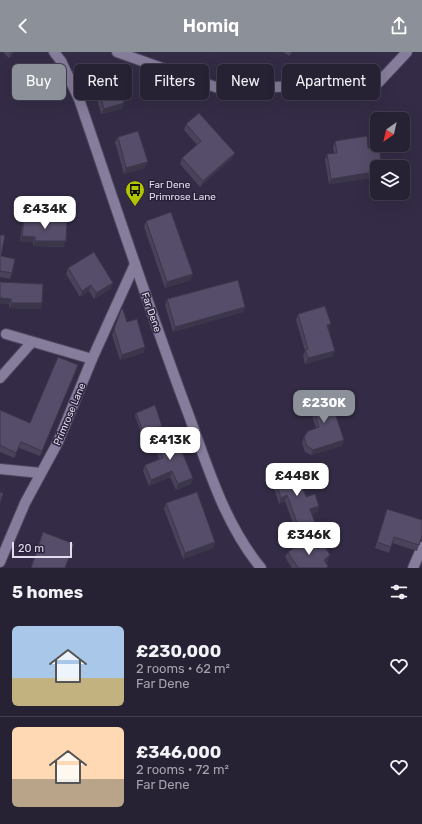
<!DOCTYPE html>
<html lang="en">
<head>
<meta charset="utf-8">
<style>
  :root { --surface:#272134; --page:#332e40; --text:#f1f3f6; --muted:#a4a3ac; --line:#433e4f; --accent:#8c9099 }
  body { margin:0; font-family:Rubik,sans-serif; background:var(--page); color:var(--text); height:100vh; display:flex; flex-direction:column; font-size:15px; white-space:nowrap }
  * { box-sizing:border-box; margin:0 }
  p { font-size:13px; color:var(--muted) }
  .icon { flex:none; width:22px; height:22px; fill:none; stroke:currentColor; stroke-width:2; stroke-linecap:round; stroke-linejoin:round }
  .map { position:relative; height:516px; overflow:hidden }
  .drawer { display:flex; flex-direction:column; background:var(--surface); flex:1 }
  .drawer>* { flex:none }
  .banner { position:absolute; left:12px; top:12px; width:398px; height:36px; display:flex; gap:8px }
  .needle { width:26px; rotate:214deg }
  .buttons { position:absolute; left:370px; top:60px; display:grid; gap:8px }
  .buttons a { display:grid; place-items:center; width:40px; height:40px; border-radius:6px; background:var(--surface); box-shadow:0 4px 16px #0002,0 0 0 1px var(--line); font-size:20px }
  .scale { position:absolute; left:12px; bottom:10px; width:60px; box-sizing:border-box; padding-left:4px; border:2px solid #e1ddee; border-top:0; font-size:11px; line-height:14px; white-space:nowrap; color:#e1ddee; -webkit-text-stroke:3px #2a223b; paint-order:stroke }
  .price { position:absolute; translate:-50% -34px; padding:0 9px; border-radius:8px; background:#fff; color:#222; font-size:13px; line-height:26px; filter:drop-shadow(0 1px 2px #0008) }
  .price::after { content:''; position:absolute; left:50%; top:24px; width:12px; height:9px; margin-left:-6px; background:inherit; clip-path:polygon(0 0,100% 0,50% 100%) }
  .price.on { background:var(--accent); color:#fff }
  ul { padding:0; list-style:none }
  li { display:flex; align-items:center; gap:12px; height:100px; padding:0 12px }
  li+li { border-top:1px solid var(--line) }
  li span { display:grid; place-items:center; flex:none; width:112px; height:80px; border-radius:6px; color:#555 }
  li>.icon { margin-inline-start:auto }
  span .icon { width:48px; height:48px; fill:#fffc; stroke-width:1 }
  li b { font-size:17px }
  h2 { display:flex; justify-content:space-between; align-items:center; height:48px; padding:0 12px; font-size:17px }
  .tag { padding:0 14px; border-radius:6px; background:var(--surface); box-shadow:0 4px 16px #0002,0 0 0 1px var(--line); font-size:14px; line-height:36px }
  .tag.on { background:var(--accent); color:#fff }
  header { display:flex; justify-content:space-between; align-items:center; height:52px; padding:0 12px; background:var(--accent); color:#fff; font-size:18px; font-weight:600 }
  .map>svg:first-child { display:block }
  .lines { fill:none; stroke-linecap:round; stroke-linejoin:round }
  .minor-casing { stroke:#4e485e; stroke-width:12 }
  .minor { stroke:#857d9b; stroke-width:10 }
  .wall { fill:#49425a }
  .shaded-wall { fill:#3c364a }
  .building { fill:#554d69; stroke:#3c364a }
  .labels { text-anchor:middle; stroke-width:3; stroke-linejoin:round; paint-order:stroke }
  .poi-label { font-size:10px; fill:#e1ddee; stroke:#2a223b; text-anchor:start }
  .street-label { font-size:10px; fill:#e1ddee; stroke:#2a223b }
</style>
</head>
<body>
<header><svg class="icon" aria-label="back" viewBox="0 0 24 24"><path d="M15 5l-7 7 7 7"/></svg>Homiq<svg class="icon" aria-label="share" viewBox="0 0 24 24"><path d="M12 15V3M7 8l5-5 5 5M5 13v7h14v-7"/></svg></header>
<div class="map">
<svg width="422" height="516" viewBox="0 0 422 516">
  <rect width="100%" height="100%" fill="#342c46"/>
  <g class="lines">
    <g class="minor-casing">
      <g id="minor">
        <path d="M54 0 61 9 79 47C115 152 149 257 188 361 208 415 224 471 261 516"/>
        <path d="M117 0 221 37 378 31 407 0"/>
        <path d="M6 282 92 307"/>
        <path d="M0 326 32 290"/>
        <path d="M0 417 41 421"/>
        <path d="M0 510 25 451 58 390 92 307 135 212"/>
        <path d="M413 516 422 495"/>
      </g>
    </g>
    <use href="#minor" class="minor"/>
  </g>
  <g class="wall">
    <path d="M3 0H14L9 6Z"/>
    <path d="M283 0H292L289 4Z"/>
    <path d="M96 27 122 57 101 62 93 33Z"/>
    <path d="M186 72 235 101 232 106 200 135 180 112 182 106 197 93 184 78Z"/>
    <path d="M118 85 145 116 124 122 115 90Z"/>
    <path d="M335 89 368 96 379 115 373 116 372 126 329 132 325 108 327 102 334 101 333 95Z"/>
    <path d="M24 168 64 195 33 194V190H20L22 174Z"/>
    <path d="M146 169 191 228 165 236 144 175Z"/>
    <path d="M0 183 1 204 12 221 10 227 0 225Z"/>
    <path d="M68 216 111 237 94 247 89 239 80 245 66 222Z"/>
    <path d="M0 230 42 251 40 257 9 256V252H0Z"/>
    <path d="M167 247 245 255 243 260 173 280 165 253Z"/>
    <path d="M122 255 127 270 145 295 143 301 120 308 112 283Z"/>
    <path d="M298 262 329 277 333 304 305 312 303 304 305 299 296 268Z"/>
    <path d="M76 319 40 404 19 396 14 406 0 400V358L30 371Z"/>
    <path d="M310 345 344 388 341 394 311 403 305 400 302 391 304 385 316 376 308 351Z"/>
    <path d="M136 361 162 374 161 377 142 383 135 364Z"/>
    <path d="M156 388 191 432 176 438 170 425 149 434 143 419 145 413 159 407 154 394Z"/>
    <path d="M274 424 319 454 317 460 312 461 313 476 297 482 285 449 279 452 272 430Z"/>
    <path d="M166 451 215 490 213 496 183 507 164 457Z"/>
    <path d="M387 457 422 484 417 499 392 491 389 501 375 496Z"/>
    <path d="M306 494 318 497 328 509 326 511 328 516H292L285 505 288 500Z"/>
  </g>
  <g class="shaded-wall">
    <path d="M11 0H14L9 6Z"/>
    <path d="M124 51 122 57 101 62 104 57Z"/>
    <path d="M235 101 232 106 200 135 203 129Z"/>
    <path d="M381 109 379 115 370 116 372 110Z"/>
    <path d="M148 110 145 116 124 122 126 116Z"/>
    <path d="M374 120 372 126 329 132 331 127Z"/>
    <path d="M22 184 35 185 33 190H20Z"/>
    <path d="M35 189H66L64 195 33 194Z"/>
    <path d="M193 222 191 228 165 236 167 230Z"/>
    <path d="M113 231 111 237 94 247 96 241Z"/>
    <path d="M91 233 89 239 80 245 82 239Z"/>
    <path d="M0 246 11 247 9 252H0Z"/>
    <path d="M11 251H42L40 257 9 256Z"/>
    <path d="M245 255 243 260 173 280 175 275Z"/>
    <path d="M331 272 328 278 327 273Z"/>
    <path d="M145 295 143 301 120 308 122 303Z"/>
    <path d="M335 299 333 304 305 312 308 306Z"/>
    <path d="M162 374 161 377 142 383 143 380Z"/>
    <path d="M344 388 341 394 311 403 313 398Z"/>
    <path d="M172 419 170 425 149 434 151 428Z"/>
    <path d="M193 426 191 432 176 438 178 432Z"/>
    <path d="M287 443 285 449 279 452 281 446Z"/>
    <path d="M319 454 317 460 308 463 310 457Z"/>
    <path d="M315 471 313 476 297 482 299 476Z"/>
    <path d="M215 490 213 496 183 507 185 501Z"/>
    <path d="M330 503 328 509 322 513 324 508Z"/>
  </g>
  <g class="building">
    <path d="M117 21 124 51 104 57 96 27Z"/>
    <path d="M199 61 235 101 203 129 182 106 201 89 186 72Z"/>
    <path d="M138 79 148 110 126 116 118 85Z"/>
    <path d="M367 84 368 96 379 95 381 109 372 110 374 120 331 127 327 102 337 101 335 89Z"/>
    <path d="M171 160 193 222 167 230 146 169Z"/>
    <path d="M24 168 67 170 66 189H35V185L22 184Z"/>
    <path d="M0 183H5L1 204 15 207 12 221 0 219Z"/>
    <path d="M94 200 113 231 96 241 91 233 82 239 68 216Z"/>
    <path d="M238 228 245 255 175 275 167 247Z"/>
    <path d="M0 230 43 232 42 251H11V247L0 246Z"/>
    <path d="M325 254 331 272 327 273 335 299 308 306 305 298 308 297 298 262Z"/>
    <path d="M122 255 127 270 137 267 145 295 122 303 114 277Z"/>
    <path d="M58 305 78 313 42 399 21 390 16 401 0 393V358L30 371Z"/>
    <path d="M328 340 344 388 313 398 307 394 304 385 308 379 319 375 310 345Z"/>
    <path d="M155 353 162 374 143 380 136 361Z"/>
    <path d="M174 381 193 426 178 432 172 419 151 428 145 413 163 406 156 388Z"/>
    <path d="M295 417 306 445 315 442 319 454 310 457 315 471 299 476 287 443 281 446 274 424Z"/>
    <path d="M0 440 3 441 0 452Z"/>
    <path d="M197 440 215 490 185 501 166 451Z"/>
    <path d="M387 457 422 468V484L419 493 394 485 391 495 377 490Z"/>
    <path d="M43 480 74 492 65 516H31Z"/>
    <path d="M303 489 306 494 313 490 318 497 324 493 330 503 324 508 328 514 326 516H298L288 500Z"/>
  </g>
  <defs>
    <g id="bus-pin" transform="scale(1)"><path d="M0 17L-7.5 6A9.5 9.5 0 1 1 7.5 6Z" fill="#b0c500" stroke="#2a223b"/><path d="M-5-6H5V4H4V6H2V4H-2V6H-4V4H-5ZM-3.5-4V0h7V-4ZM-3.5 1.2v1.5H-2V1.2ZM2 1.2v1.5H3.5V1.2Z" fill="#111"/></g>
  </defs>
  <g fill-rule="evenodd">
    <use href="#bus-pin" x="135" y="138"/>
  </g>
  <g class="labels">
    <g class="poi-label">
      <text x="149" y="136">Far Dene<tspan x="149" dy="12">Primrose Lane</tspan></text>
    </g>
    <g class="street-label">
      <text transform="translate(152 260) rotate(71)" y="4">Far Dene</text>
      <text transform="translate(69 362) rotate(-67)" y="4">Primrose Lane</text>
    </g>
  </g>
</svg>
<div class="buttons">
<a><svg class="needle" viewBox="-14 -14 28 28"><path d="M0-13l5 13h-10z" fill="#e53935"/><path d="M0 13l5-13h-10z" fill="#a4a3ac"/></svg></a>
<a><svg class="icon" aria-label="layers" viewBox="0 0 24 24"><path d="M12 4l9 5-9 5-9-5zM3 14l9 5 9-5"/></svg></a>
</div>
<div class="scale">20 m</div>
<b class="price" style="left:45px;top:178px">£434K</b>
<b class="price on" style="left:324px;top:372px">£230K</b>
<b class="price" style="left:170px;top:409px">£413K</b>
<b class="price" style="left:297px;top:445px">£448K</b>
<b class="price" style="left:309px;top:504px">£346K</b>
<div class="banner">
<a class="tag on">Buy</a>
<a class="tag">Rent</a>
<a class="tag">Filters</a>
<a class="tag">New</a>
<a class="tag">Apartment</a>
</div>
</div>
<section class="drawer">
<h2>5 homes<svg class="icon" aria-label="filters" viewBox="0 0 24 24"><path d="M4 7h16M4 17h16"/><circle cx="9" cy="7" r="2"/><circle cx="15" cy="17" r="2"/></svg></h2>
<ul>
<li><span style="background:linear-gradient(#a9c7e8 65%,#c2b280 0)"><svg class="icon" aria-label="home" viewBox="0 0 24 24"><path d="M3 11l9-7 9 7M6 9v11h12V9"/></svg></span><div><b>£230,000</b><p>2 rooms · 62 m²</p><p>Far Dene</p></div><svg class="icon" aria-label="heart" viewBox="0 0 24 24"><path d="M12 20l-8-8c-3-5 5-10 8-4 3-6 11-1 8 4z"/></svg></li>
<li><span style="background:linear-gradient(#ffd9b3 65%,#b9a48a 0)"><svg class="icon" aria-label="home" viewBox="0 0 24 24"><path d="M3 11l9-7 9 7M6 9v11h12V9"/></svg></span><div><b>£346,000</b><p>2 rooms · 72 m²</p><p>Far Dene</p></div><svg class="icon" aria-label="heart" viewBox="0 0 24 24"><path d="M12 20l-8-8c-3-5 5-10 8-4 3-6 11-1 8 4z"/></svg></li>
</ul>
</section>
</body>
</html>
